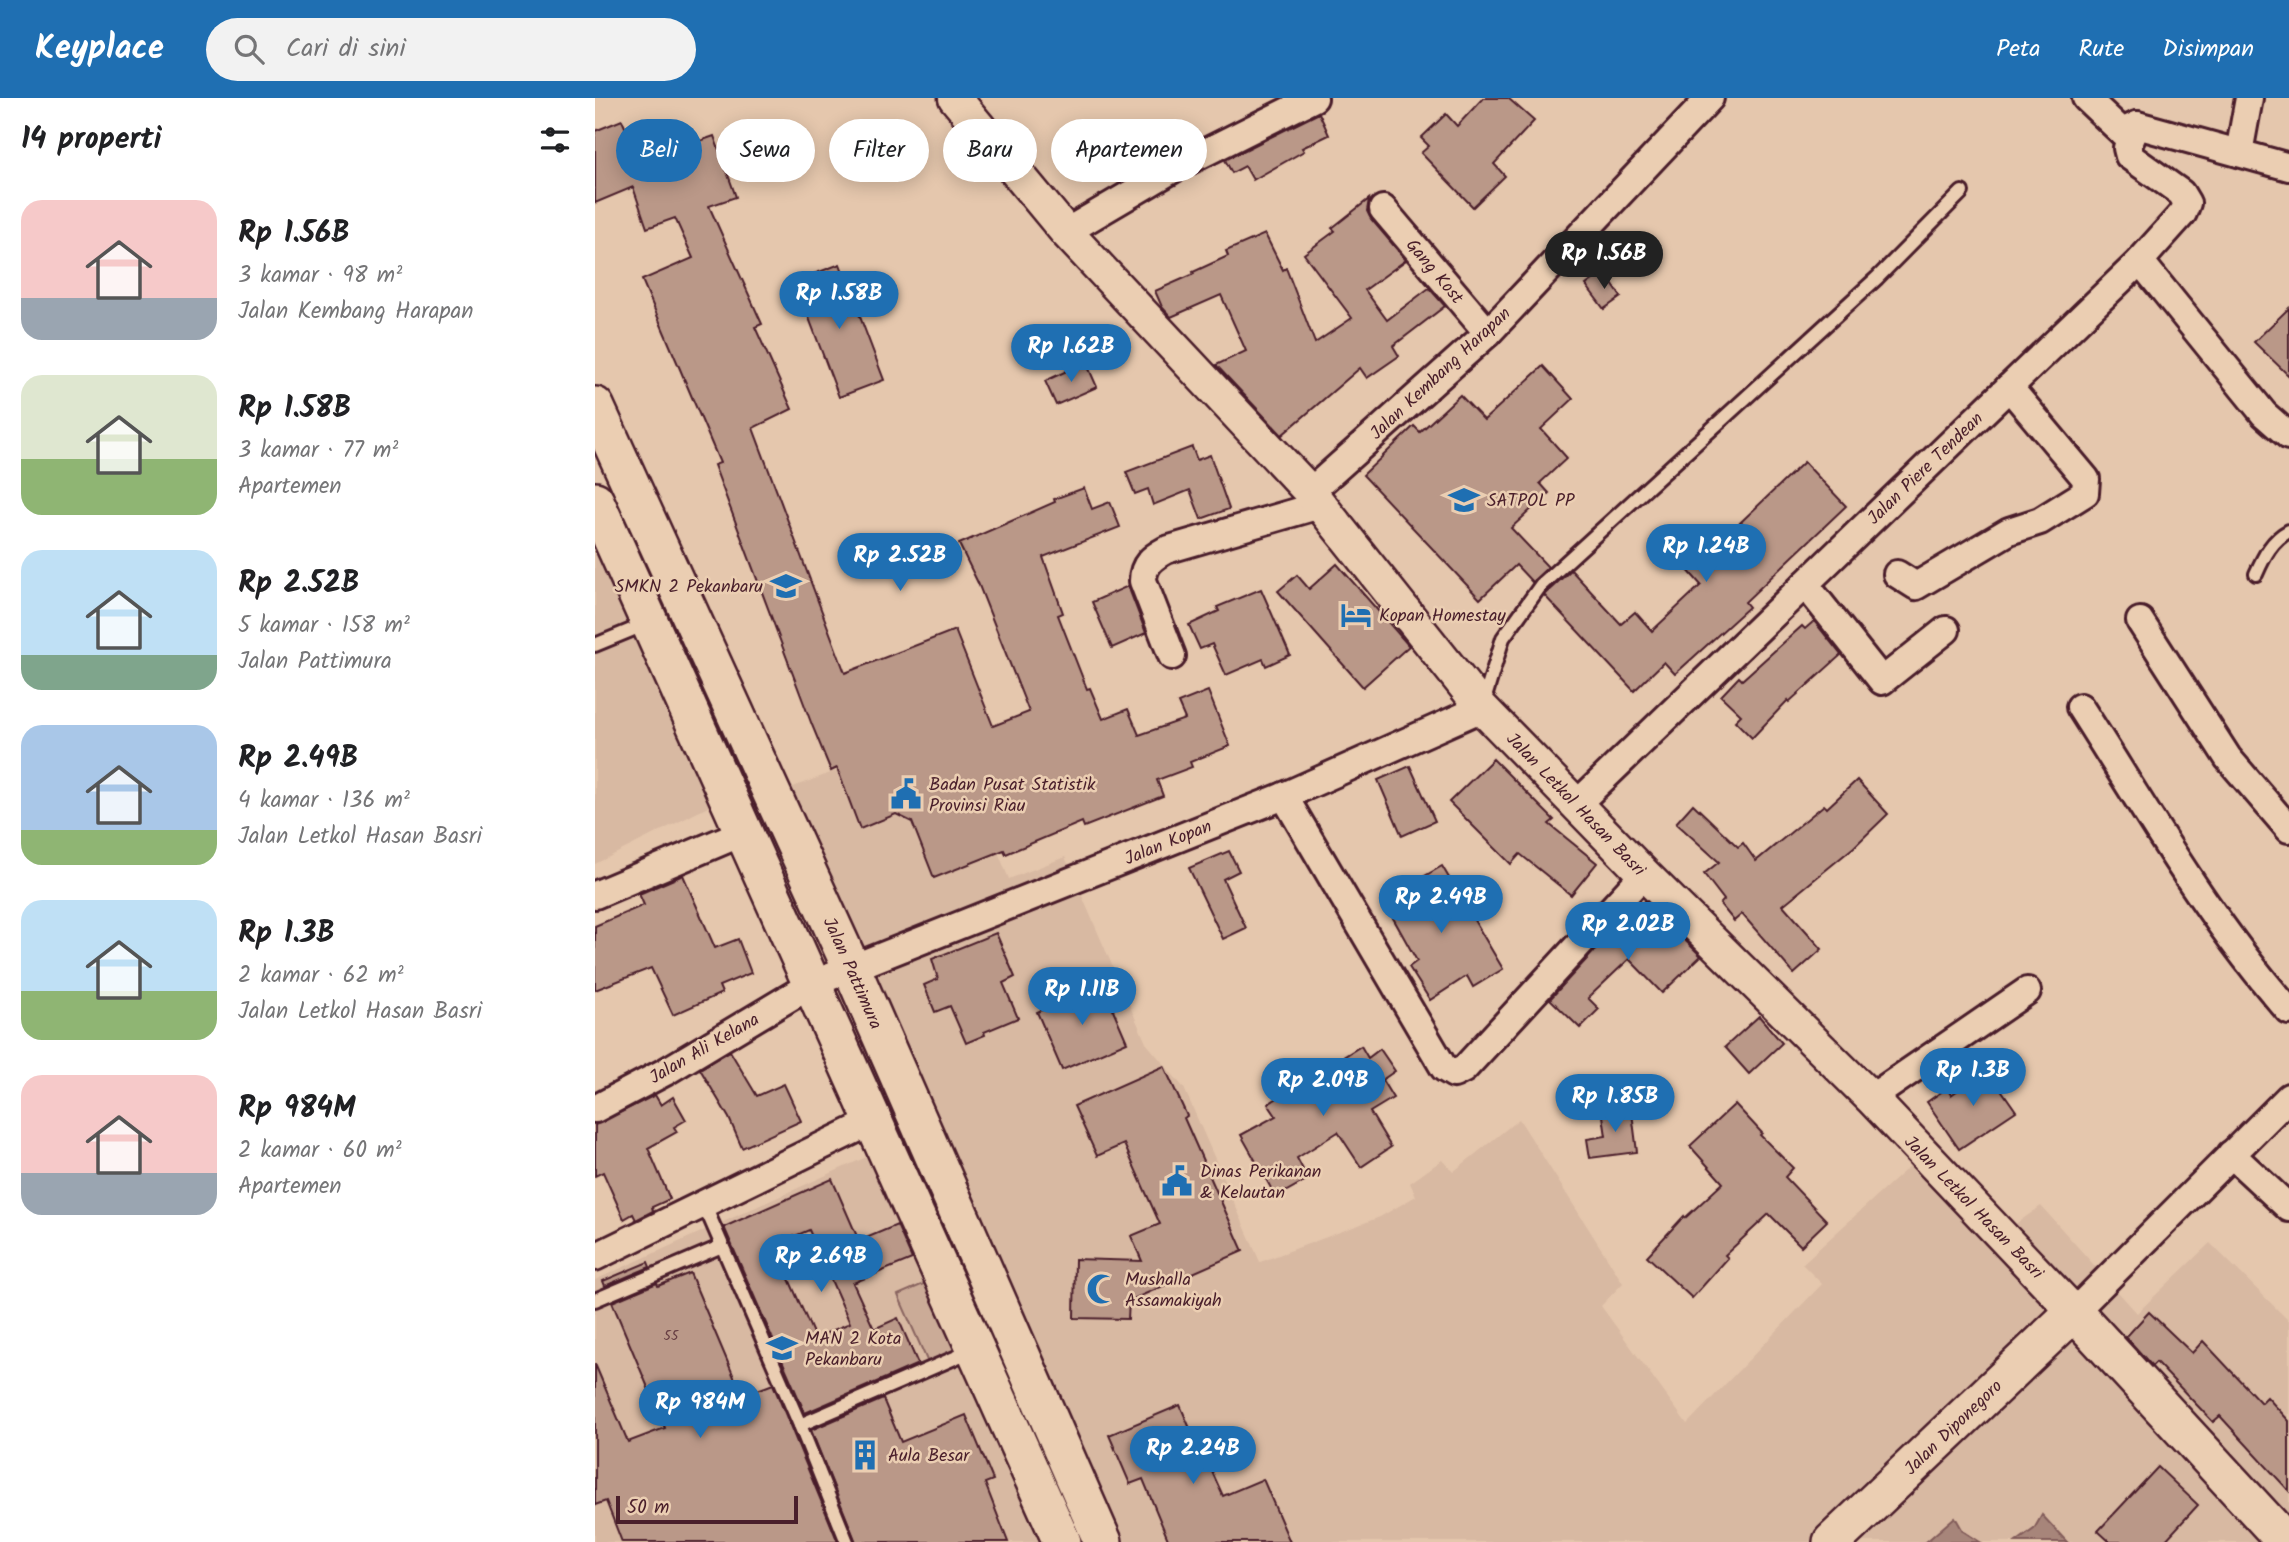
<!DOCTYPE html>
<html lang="id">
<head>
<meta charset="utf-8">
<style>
  :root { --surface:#fff; --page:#f2f2f2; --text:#202124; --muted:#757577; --accent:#1f6fb2 }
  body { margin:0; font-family:Kalam,sans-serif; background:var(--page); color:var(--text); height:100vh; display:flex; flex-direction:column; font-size:26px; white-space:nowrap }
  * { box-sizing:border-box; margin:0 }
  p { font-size:23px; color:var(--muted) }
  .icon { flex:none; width:38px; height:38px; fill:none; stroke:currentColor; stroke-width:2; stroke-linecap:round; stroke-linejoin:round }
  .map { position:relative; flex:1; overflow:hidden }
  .panel { display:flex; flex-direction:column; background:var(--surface); width:595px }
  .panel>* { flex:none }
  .banner { position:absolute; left:21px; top:21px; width:665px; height:63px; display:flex; gap:14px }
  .scale { position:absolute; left:21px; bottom:18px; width:182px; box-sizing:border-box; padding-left:7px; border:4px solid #4a1f2b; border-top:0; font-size:19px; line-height:24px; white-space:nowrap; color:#4a1f2b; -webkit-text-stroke:5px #ebceb2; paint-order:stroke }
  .price { position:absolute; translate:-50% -60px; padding:0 16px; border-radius:24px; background:var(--accent); color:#fff; font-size:23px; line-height:46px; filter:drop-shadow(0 2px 4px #0008) }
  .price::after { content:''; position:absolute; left:50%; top:42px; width:21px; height:16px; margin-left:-10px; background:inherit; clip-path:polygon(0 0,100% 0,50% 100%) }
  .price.on { background:#222; color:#fff }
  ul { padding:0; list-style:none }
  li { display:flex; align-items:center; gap:21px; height:175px; padding:0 21px }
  li span { display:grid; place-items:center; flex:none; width:196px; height:140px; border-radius:21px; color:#555 }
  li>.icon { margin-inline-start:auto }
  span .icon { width:84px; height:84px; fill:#fffc; stroke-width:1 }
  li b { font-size:30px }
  h2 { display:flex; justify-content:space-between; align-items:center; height:84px; padding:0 21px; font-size:30px }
  .tag { padding:0 24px; border-radius:32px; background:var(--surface); box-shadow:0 4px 18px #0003; font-size:24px; line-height:63px }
  .tag.on { background:var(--accent); color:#fff }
  header { display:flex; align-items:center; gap:42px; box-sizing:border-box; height:98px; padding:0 35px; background:var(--accent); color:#fff }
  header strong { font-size:33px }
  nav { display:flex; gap:38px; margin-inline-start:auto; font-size:24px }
  .search { width:490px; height:63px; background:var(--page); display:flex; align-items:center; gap:18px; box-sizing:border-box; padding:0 24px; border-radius:38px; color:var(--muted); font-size:26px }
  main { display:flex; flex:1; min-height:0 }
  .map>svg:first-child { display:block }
  .built { fill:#d8b9a2 }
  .green { fill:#cbab97; stroke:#8a6561; stroke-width:2 }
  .water { fill:#a7857a; stroke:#825c5a; stroke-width:2 }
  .building { fill:#ba9888; stroke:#4a1f2b; stroke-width:2; fill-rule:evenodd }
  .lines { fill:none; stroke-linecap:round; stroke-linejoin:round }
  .service-casing { stroke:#4a1f2b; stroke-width:18 }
  .minor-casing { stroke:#4a1f2b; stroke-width:32 }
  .tertiary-casing { stroke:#4a1f2b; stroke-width:37 }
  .secondary-casing { stroke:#4a1f2b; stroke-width:42 }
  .service { stroke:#ebceb2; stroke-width:12 }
  .minor { stroke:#ebceb2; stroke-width:26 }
  .tertiary { stroke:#ebceb2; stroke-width:32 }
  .secondary { stroke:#ebceb2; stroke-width:37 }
  .labels { text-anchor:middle; stroke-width:5; stroke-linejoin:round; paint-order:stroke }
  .number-label { font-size:14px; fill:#663d42 }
  .street-label { font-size:18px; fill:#4a1f2b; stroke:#ebceb2 }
  .poi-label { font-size:18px; fill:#4a1f2b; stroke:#ebceb2; text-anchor:start }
</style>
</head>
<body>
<header>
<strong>Keyplace</strong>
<div class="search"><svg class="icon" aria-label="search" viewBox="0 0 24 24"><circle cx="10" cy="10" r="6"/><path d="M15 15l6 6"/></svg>Cari di sini</div>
<nav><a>Peta</a><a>Rute</a><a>Disimpan</a></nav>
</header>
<main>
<section class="panel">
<h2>14 properti<svg class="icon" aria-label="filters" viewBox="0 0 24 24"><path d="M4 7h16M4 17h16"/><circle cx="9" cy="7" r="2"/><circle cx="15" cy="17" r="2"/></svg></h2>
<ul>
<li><span style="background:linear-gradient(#f6c9c9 70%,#9aa5b1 0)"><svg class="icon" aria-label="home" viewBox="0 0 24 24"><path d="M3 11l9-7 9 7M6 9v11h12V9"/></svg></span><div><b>Rp 1.56B</b><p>3 kamar · 98 m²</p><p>Jalan Kembang Harapan</p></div></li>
<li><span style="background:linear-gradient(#dfe7d0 60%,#8fb573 0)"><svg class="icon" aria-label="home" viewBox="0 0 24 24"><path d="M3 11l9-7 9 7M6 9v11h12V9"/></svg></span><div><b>Rp 1.58B</b><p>3 kamar · 77 m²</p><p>Apartemen</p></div></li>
<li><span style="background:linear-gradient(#bfe0f5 75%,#7fa58c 0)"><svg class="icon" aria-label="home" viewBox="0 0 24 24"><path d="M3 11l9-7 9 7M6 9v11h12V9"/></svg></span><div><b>Rp 2.52B</b><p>5 kamar · 158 m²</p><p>Jalan Pattimura</p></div></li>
<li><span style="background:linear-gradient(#a9c7e8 75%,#8fb573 0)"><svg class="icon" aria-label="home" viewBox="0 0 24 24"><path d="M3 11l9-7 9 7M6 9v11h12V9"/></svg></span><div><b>Rp 2.49B</b><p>4 kamar · 136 m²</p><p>Jalan Letkol Hasan Basri</p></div></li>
<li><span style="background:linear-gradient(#bfe0f5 65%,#8fb573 0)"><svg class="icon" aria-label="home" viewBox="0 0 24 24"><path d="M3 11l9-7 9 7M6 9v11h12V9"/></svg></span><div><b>Rp 1.3B</b><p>2 kamar · 62 m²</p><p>Jalan Letkol Hasan Basri</p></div></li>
<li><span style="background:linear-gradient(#f6c9c9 70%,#9aa5b1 0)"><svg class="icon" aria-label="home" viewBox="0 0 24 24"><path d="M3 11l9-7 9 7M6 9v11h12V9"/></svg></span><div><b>Rp 984M</b><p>2 kamar · 60 m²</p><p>Apartemen</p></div></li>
</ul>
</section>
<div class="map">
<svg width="1694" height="1444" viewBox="0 0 1694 1444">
  <rect width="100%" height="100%" fill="#e5c7ad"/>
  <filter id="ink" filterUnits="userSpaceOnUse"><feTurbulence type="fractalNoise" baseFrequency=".0143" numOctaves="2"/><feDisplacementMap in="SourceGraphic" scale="14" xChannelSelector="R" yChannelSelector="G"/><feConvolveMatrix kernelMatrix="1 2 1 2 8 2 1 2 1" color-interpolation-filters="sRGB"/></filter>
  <g filter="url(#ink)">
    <g class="built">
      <path d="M0 441 115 708 0 766Z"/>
      <path d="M353 631 414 781 470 759 551 945 589 990 665 1164 785 1119 821 1098 815 1085 847 1062 858 1074 924 1021 1028 1185 1006 1208 1092 1326 1227 1186 1207 1166 1318 1065 1395 1144 1446 1108 1542 1215 1615 1145 1694 1223V1444H530L190 692Z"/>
      <path d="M278 1056 452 1444H0V1182Z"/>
    </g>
    <path class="green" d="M333 1184 364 1253 334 1267 303 1197Z"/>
    <g class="water">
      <path d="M1447 1417 1472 1444H1421L1439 1431Z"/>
      <path d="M1360 1419 1368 1433 1385 1444H1331Z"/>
    </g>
    <g class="building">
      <path d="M888 0H913L939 23 899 66 910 78 878 109 826 55 834 48 826 40 851 16 862 28Z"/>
      <path d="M724 15 734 37 707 50 709 53 658 82 650 68 637 75 630 62Z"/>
      <path d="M27 22 45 64 119 38 141 99 114 108 167 226 160 229 197 311 158 330 250 575 360 532 398 628 434 614 383 485 364 446 460 404 459 401 489 390 497 411 515 404 525 429 448 459 468 515 463 517 492 591 495 590 508 621 533 611 544 637 590 621 583 605 613 593 635 648 595 664 597 669 562 682 568 698 489 729 487 724 411 756 409 752 339 780 317 724 301 716 265 731 242 670 236 673 217 627 119 367 125 365 47 182 98 160 80 120 52 130 38 89 0 105V33Z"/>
      <path d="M774 101 772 113 776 121 811 162 770 192 792 222 834 190 850 208 798 248 804 258 772 280 765 270 687 337 621 267 651 253 626 197 576 219 567 209 560 193 599 176 598 174 633 158 631 153 670 136 688 172 691 170 720 245 757 220 709 156 740 133 737 130Z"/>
      <path d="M245 166 289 282 244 299 200 183Z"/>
      <path d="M1009 174 1026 199 1009 211 991 187Z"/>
      <path d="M1694 210V278L1659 244Z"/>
      <path d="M491 264 502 289 461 307 450 283Z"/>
      <path d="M948 268 978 301 946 331 972 360 945 385 954 395 916 430 953 469 937 484 921 467 885 501 768 377 819 328 825 334 865 297 889 322Z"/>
      <path d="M597 349 602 362 615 357 634 411 606 421 595 392 558 407 553 391 540 396 531 374Z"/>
      <path d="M1209 364 1251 408 1150 504 1154 509 1080 576 1069 564 1039 593 949 497 976 472 1026 526 1040 514 1057 533 1106 487 1091 470 1107 457 1109 459Z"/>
      <path d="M742 466 814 548 768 589 683 493 702 477 714 491Z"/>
      <path d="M533 488 551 535 517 550 497 504Z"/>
      <path d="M666 491 695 557 671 568 668 561 631 577 617 546 605 551 594 527 624 513 622 509Z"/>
      <path d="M1219 523 1246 557 1194 604 1193 602 1157 640 1140 623 1146 617 1126 598 1144 579 1147 582 1207 528 1210 531Z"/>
      <path d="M898 661 959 722 954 726 1002 765 976 797 925 756 916 766 854 704Z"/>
      <path d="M815 668 840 723 807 738 783 682Z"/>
      <path d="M1262 682 1293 716 1259 749 1188 807 1227 851 1199 876 1147 816 1139 823 1125 806 1129 802 1109 776 1124 764 1081 725 1098 706 1143 749 1148 745 1161 763 1229 707 1232 710Z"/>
      <path d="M634 753 644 773 628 781 651 830 628 841 594 770Z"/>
      <path d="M847 768 908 871 878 889 872 878 835 902 814 869 822 863 788 802Z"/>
      <path d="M88 777 120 850 143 841 156 875 124 888 127 895 78 917 56 870 0 892V828L49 807 44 796Z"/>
      <path d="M1050 803 1106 858 1067 895 1034 861 993 900 1004 911 985 930 955 901 1003 849 1013 840 1015 842Z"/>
      <path d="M401 835 420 879 408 885 423 920 389 934 390 937 371 945 355 908 340 914 329 887 343 881 337 861Z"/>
      <path d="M507 886 532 944 467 972 442 914Z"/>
      <path d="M1164 918 1187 945 1154 976 1130 949Z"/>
      <path d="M766 948 773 960 785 951 800 973 787 982 798 1000 775 1014 796 1049 766 1069 743 1034 702 1060 713 1081 681 1099 646 1037 681 1018 673 1006Z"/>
      <path d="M135 953 162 998 189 986 206 1023 147 1050 134 1020 105 971Z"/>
      <path d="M1398 967 1409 983 1403 987 1421 1013 1364 1051 1332 1004 1352 990 1356 997Z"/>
      <path d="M569 968 592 1018 589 1020 648 1153 534 1203 533 1221 479 1220 480 1161 547 1163 536 1138 565 1126 529 1046 502 1058 479 1008Z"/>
      <path d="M60 997 66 1007 78 999 91 1022 79 1029 82 1034 53 1050 75 1101 57 1109 58 1113 41 1122 38 1116 29 1121 8 1074 0 1078V1027Z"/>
      <path d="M1140 1006 1167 1035 1165 1037 1198 1070 1190 1079 1232 1123 1206 1148 1174 1116 1130 1157 1133 1160 1097 1200 1052 1158 1089 1118 1090 1120 1128 1085 1095 1048Z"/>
      <path d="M1036 1007 1042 1054 995 1060 992 1041 1011 1038 1007 1011Z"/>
      <path d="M237 1081 264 1143 302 1127 317 1161 258 1185 279 1231 303 1220 323 1266 210 1315 129 1129ZM214 1132 255 1225 220 1240 179 1147Z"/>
      <path d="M53 1164 55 1169 10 1188 8 1183Z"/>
      <path d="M95 1175 147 1298 178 1286 243 1444H27L11 1403 0 1407V1266L33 1344 70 1330 17 1204 62 1185 63 1188Z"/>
      <path d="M1554 1214 1597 1255 1608 1243 1666 1305 1672 1299 1694 1323V1393L1625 1318 1618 1324 1561 1264 1557 1268 1531 1239Z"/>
      <path d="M288 1301 306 1344 371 1317 398 1382 390 1385 413 1444H261L216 1332Z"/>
      <path d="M585 1307 611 1368 614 1367 628 1398 668 1381 695 1444H574L548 1381 535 1386 514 1337Z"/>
      <path d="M1563 1369 1603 1407 1569 1444H1515L1503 1433Z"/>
    </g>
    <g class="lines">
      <g class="service-casing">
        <g id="service">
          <path d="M1661 476C1669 458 1677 442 1694 433"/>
          <path d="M0 547 51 526"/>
          <path d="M888 606 908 540 946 487 1282 180 1367 94"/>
          <path d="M109 1106 205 1327 252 1444"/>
          <path d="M0 1202 127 1148"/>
          <path d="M205 1327 378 1252"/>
        </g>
      </g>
      <g class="minor-casing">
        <g id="minor">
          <path d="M1491 0 1527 34 1542 27 1694 69"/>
          <path d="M1644 55 1654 0"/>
          <path d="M788 111 893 235"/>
          <path d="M471 134 585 67 719 0"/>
          <path d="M1545 163 1669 316 1694 338"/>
          <path d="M715 394 893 235 1115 0"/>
          <path d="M1302 476 1321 488 1414 433 1445 423 1490 395 1491 381 1414 289"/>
          <path d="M1210 486 1287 583 1351 532"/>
          <path d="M1545 523 1633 660 1694 731"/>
          <path d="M577 558 548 483C548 466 558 459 571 452L725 407"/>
          <path d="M1485 609C1551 712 1613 821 1694 913"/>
          <path d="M689 698 849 970 859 976 869 971 1049 776"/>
          <path d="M982 706 1545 163 1588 115 1592 105 1586 95 1534 58 1532 50 1542 27"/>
          <path d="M0 797 149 734"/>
          <path d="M1276 1000 1432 893"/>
          <path d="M0 1011 70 974 217 886 689 698 887 610"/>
          <path d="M1636 1056 1694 1110"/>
          <path d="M0 1159 278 1023"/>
          <path d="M1479 1214 1694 999"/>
        </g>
      </g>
      <g class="tertiary-casing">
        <path id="tertiary" d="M360 0 471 134 715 394 887 610 1049 776 1276 1000 1479 1214"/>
      </g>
      <g class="secondary-casing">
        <g id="secondary">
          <path d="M0 308 256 869 508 1444"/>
          <path d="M0 403 467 1444"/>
          <path d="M1237 1444 1479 1214 1691 1444"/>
        </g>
      </g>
      <use href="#service" class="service"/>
      <use href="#minor" class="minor"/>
      <use href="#tertiary" class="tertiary"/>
      <use href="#secondary" class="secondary"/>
    </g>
  </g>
  <defs>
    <g id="school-bare" transform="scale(2.415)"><path d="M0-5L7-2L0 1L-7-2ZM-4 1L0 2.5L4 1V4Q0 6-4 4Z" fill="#1f6fb2" stroke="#ebceb2" stroke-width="2.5" paint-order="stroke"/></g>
    <g id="hotel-bare" transform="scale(2.415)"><path d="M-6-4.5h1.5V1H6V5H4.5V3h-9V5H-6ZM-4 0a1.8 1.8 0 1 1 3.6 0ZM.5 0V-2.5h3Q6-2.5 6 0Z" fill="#1f6fb2" stroke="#ebceb2" stroke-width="2.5" paint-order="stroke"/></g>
    <g id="civic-bare" transform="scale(2.415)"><path d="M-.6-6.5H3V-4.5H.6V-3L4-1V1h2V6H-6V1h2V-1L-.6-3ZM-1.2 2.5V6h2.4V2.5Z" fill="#1f6fb2" stroke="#ebceb2" stroke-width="2.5" paint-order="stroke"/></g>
    <g id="mosque-bare" transform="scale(2.415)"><path d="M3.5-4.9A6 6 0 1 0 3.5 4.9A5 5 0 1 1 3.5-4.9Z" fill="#1f6fb2" stroke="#ebceb2" stroke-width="2.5" paint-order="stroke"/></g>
    <g id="building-bare" transform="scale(2.415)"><path d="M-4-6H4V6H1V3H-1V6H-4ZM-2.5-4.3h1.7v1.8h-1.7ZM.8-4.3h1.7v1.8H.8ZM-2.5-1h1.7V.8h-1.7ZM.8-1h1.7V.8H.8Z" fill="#1f6fb2" stroke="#ebceb2" stroke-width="2.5" paint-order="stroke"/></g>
  </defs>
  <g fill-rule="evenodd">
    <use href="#school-bare" x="869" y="402"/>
    <use href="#school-bare" x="191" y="488"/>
    <use href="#hotel-bare" x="761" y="517"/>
    <use href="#civic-bare" x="311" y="696"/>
    <use href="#civic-bare" x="582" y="1083"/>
    <use href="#mosque-bare" x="507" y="1191"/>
    <use href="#school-bare" x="187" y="1250"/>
    <use href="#building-bare" x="270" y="1357"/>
  </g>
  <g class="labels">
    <g class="number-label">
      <text x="76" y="1242">55</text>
    </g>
    <g class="street-label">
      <text transform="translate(840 173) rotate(50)" y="6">Gang Kost</text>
      <text transform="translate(845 275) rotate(-43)" y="6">Jalan Kembang Harapan</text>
      <text transform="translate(1330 370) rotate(-44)" y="6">Jalan Piere Tendean</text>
      <text transform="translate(981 706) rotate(46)" y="6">Jalan Letkol Hasan Basri</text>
      <text transform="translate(573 744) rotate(-22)" y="6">Jalan Kopan</text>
      <text transform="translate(258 875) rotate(66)" y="6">Jalan Pattimura</text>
      <text transform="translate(109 950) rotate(-30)" y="6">Jalan Ali Kelana</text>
      <text transform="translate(1379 1109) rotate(46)" y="6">Jalan Letkol Hasan Basri</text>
      <text transform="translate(1358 1329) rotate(-44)" y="6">Jalan Diponegoro</text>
    </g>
    <g class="poi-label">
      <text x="892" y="408">SATPOL PP</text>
      <text x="168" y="494" text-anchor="end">SMKN 2 Pekanbaru</text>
      <text x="784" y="523">Kopan Homestay</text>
      <text x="334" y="692">Badan Pusat Statistik<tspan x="334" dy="21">Provinsi Riau</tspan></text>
      <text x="605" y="1079">Dinas Perikanan<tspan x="605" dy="21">&amp; Kelautan</tspan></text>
      <text x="530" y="1187">Mushalla<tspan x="530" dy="21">Assamakiyah</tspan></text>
      <text x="210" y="1246">MAN 2 Kota<tspan x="210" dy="21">Pekanbaru</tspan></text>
      <text x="293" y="1363">Aula Besar</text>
    </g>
  </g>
</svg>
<div class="scale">50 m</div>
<b class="price on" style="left:1009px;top:193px">Rp 1.56B</b>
<b class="price" style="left:244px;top:233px">Rp 1.58B</b>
<b class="price" style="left:476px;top:286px">Rp 1.62B</b>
<b class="price" style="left:1111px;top:486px">Rp 1.24B</b>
<b class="price" style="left:305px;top:495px">Rp 2.52B</b>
<b class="price" style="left:846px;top:837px">Rp 2.49B</b>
<b class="price" style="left:1033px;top:864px">Rp 2.02B</b>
<b class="price" style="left:487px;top:929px">Rp 1.11B</b>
<b class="price" style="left:1378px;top:1010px">Rp 1.3B</b>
<b class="price" style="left:728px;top:1020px">Rp 2.09B</b>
<b class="price" style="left:1020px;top:1036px">Rp 1.85B</b>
<b class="price" style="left:226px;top:1196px">Rp 2.69B</b>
<b class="price" style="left:105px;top:1342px">Rp 984M</b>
<b class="price" style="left:598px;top:1388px">Rp 2.24B</b>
<div class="banner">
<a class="tag on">Beli</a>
<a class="tag">Sewa</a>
<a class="tag">Filter</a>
<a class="tag">Baru</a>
<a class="tag">Apartemen</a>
</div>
</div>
</main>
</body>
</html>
